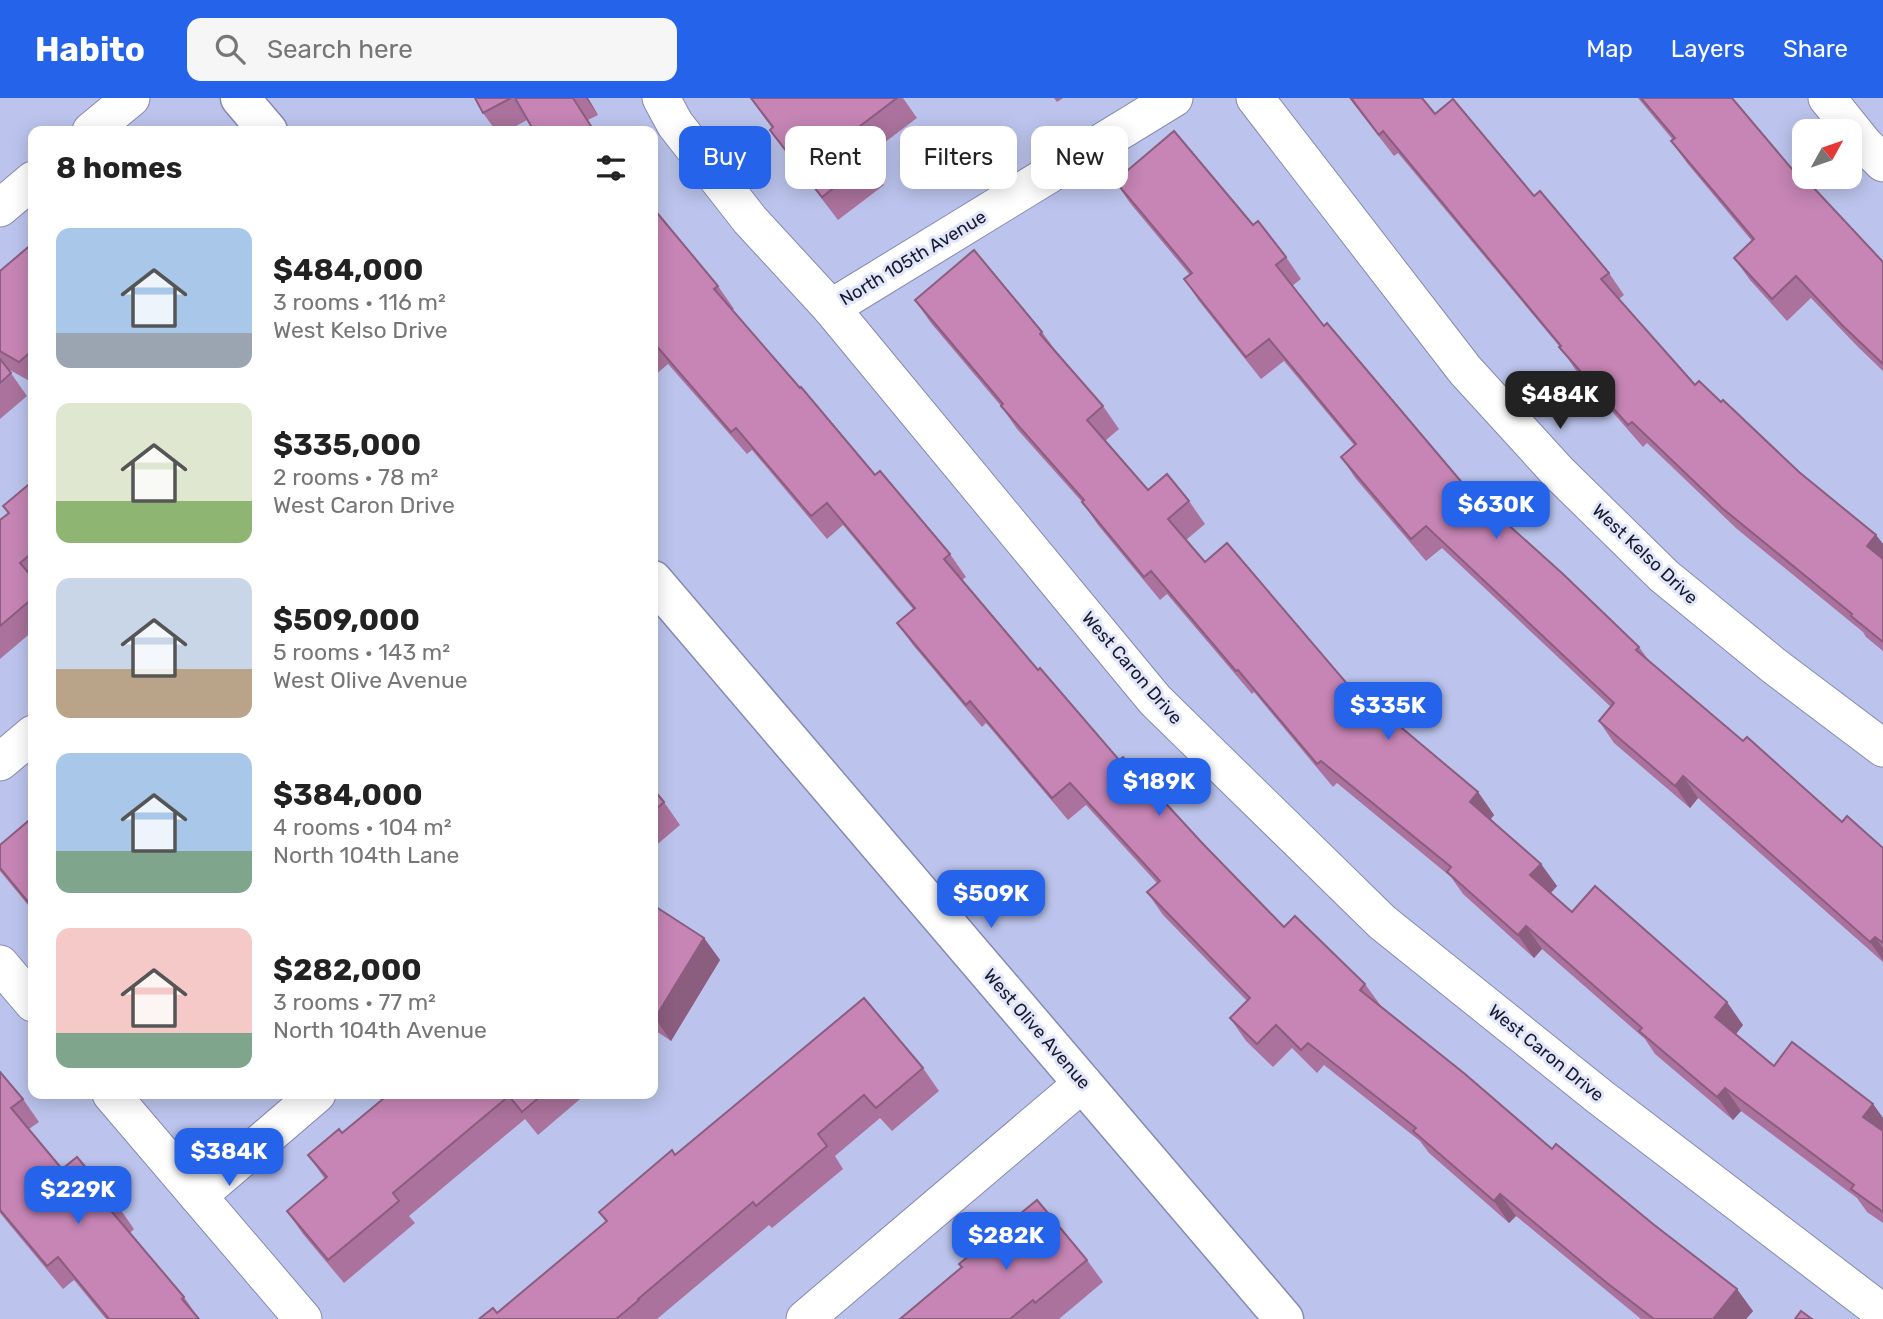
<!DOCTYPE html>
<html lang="en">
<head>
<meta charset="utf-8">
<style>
  :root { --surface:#fff; --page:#f6f6f6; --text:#222; --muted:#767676; --accent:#2563eb }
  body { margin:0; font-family:Rubik,sans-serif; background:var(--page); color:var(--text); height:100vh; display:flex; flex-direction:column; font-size:26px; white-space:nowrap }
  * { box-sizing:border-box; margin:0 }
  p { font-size:23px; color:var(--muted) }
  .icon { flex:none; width:38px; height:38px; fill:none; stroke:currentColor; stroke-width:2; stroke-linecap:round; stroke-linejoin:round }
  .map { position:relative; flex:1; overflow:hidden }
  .details { position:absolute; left:28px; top:28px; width:630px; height:973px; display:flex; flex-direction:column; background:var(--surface); border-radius:14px; box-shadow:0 4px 18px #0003 }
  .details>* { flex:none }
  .banner { position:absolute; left:679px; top:28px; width:665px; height:63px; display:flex; gap:14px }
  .needle { width:46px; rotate:50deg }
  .fabs { position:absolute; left:1792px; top:21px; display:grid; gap:14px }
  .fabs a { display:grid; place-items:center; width:70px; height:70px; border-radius:14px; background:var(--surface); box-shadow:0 4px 18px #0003; font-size:35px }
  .price { position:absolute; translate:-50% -60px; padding:0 16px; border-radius:14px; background:var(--accent); color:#fff; font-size:23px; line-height:46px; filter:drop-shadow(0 2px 4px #0008) }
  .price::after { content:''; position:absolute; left:50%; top:42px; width:21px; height:16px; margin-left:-10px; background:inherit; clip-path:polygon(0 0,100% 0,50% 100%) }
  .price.on { background:#222; color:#fff }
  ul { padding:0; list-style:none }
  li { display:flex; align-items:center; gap:21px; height:175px; padding:0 28px }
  li span { display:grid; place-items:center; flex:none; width:196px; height:140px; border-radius:14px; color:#555 }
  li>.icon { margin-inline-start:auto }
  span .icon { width:84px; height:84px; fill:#fffc; stroke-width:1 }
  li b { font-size:30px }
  h2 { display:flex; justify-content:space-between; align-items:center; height:84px; padding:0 28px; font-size:30px }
  .chip { padding:0 24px; border-radius:14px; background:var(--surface); box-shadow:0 4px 18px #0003; font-size:24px; line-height:63px }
  .chip.on { background:var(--accent); color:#fff }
  header { display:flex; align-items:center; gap:42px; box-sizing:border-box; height:98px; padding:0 35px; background:var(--accent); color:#fff }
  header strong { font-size:33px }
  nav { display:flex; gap:38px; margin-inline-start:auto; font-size:24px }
  .search { width:490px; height:63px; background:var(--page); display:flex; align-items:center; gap:18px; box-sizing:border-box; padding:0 24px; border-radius:14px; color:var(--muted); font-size:26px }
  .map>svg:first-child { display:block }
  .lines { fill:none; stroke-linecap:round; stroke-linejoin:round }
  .minor-casing { stroke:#848ab1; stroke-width:39 }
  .major-casing { stroke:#848ab1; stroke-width:41 }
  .minor { stroke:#fff; stroke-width:37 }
  .major { stroke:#fff; stroke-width:38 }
  .wall { fill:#aa729c }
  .shaded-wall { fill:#8b5d7f }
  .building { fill:#c685b5; stroke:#8b5d7f; stroke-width:2 }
  .labels { text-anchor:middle; stroke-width:6; stroke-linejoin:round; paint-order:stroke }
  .street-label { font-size:18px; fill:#181a29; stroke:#e1e6fb }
</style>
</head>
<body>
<header>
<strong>Habito</strong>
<div class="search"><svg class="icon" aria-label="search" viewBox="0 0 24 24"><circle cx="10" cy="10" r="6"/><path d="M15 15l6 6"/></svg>Search here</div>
<nav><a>Map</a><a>Layers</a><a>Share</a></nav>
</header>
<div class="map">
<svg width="1883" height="1221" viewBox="0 0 1883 1221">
  <rect width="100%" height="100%" fill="#bcc4ed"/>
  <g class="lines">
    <g class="minor-casing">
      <g id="minor">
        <path d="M661 0 675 26 750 122 831 210 1155 602 1382 824 1600 999 1883 1215"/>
        <path d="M1255 0 1465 272 1558 374 1664 478 1773 567 1883 650"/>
        <path d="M1827 0 1864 46 1883 65"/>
        <path d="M91 33 131 0"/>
        <path d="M0 110 33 82"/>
        <path d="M831 210 1174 0"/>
        <path d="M0 664 33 636"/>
        <path d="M0 866 33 905"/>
        <path d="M111 996 303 1221"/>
        <path d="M198 1098 317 996"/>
        <path d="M805 1221 1083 985"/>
      </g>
    </g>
    <g class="major-casing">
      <g id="major">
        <path d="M240 0 268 33"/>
        <path d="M653 482 1284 1221"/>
      </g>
    </g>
    <use href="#minor" class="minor"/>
    <use href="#major" class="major"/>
  </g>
  <g class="wall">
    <path d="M475 0H588L598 17 588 22 595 33H534L527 22 507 33H496L483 15Z"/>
    <path d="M750 0H903L917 20 864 60 884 87 838 122 786 54 770 32 772 30Z"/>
    <path d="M1054 0H1063L1057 4Z"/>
    <path d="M1349 0H1422L1435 16 1534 98 1609 175 1624 197 1619 201 1695 287 1721 304 1799 374 1876 437 1883 446V553L1866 539 1863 534 1737 431 1647 345 1643 349 1575 271 1560 249 1398 55 1394 58Z"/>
    <path d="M1638 0H1732L1808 90 1883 164V273L1858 249 1811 200 1787 223 1750 182 1734 160 1752 143 1687 65 1671 43 1673 42Z"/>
    <path d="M1115 83 1253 127 1286 159 1301 181 1292 188 1324 228 1464 387 1639 549 1650 564 1743 643 1842 724 1883 750V864L1698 700 1690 710 1614 645 1599 623 1611 609 1442 450 1426 463 1356 381 1341 359 1354 347 1284 263 1261 281 1199 203 1184 181 1190 177 1130 105Z"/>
    <path d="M653 110 718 188 734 211 732 212 875 377 950 456 966 479 962 482 1038 572 1119 662 1284 829 1365 886 1381 908 1552 1051 1753 1213 1746 1221H1641L1516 1118 1509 1125 1429 1055 1420 1043 1324 967 1317 975 1292 950 1273 969 1246 943 1230 920 1247 903 1163 817 1147 794 1157 785 1086 707 1068 722 986 625 982 629 913 547 897 525 913 511 843 427 827 441 752 352 747 356 668 266 653 279Z"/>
    <path d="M33 145V285L8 271 27 298 0 321V173Z"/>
    <path d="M915 202 1042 234 1058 256 1103 308 1119 331 1105 343 1148 392 1189 403 1205 426 1186 442 1205 464 1389 635 1478 694 1494 717 1491 721 1541 766 1557 788 1551 795 1572 814 1743 927 1736 936 1774 968 1873 1006 1883 1020V1125L1867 1114 1857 1100 1741 1013 1733 1022 1655 956 1645 941 1542 851 1534 860 1463 796 1451 779 1337 685 1333 689 1254 594 1252 596 1167 496 1160 502 1098 427 1083 405 1017 331 1001 308 931 225Z"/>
    <path d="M33 383V533L0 561V422L8 415 3 408Z"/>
    <path d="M653 691 664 704 680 727 653 750Z"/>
    <path d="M33 719V813L0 773V747Z"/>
    <path d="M653 807 704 840 720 862 671 943 653 931Z"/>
    <path d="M923 970 939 993 892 1033 880 1020 835 1058 843 1071 772 1130 769 1127 657 1221H479L497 1215 606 1124 599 1114 675 1057Z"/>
    <path d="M0 974 23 1001 39 1024 29 1031 62 1071 118 1108 134 1131 130 1135 184 1199 199 1221H106L74 1182 63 1191 0 1115Z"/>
    <path d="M389 996H586L538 1037 525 1021 409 1118 415 1125 344 1185 303 1136 287 1113 325 1081 308 1057 342 1035Z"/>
    <path d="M1087 1162 1103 1184 1059 1221H900Z"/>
  </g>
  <g class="shaded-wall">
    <path d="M586 0H588L598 17Z"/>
    <path d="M1876 437 1883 446V468L1867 448Z"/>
    <path d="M1683 678 1698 700 1690 710 1675 688Z"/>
    <path d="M1478 694 1494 717 1486 726 1470 704Z"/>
    <path d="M1541 766 1557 788 1546 800 1530 777Z"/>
    <path d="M1526 828 1542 851 1534 860 1518 837Z"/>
    <path d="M1875 839 1883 850V862L1870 844Z"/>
    <path d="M704 840 720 862 671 943 655 920Z"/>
    <path d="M1727 904 1743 927 1731 942 1715 919Z"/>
    <path d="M1725 990 1741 1013 1733 1022 1717 999Z"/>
    <path d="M1873 1006 1883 1020V1037L1863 1019Z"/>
    <path d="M1500 1096 1516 1118 1509 1125 1494 1103Z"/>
    <path d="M1737 1191 1753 1213 1746 1221H1713Z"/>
  </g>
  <g class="building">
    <path d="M475 0H511L483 15Z"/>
    <path d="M515 0H573L594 33H534Z"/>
    <path d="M751 0H897L847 38 868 64 822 99 770 32 773 29Z"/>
    <path d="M1351 0H1422L1435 16 1453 1 1534 98 1540 93 1609 175 1601 181 1695 287 1699 283 1721 304 1723 302 1799 374 1876 437 1867 448 1883 461V544L1851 518 1852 516 1722 410 1632 324 1628 327 1559 249 1561 248 1383 33 1379 37Z"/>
    <path d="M1641 0H1732L1808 90 1811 87 1883 164V266L1842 227 1796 178 1772 201 1734 160 1754 141 1671 43 1675 40Z"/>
    <path d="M1174 33 1253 127 1258 123 1286 159 1276 167 1324 228 1327 225 1464 387 1563 476 1639 549 1636 552 1743 643 1747 639 1842 724 1847 718 1883 750V845L1875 839 1870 844 1683 678 1675 688 1599 623 1614 605 1426 428 1411 441 1341 359 1356 346 1269 241 1246 259 1184 181 1192 175 1115 83Z"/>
    <path d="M653 110 718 188 714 191 800 290 801 289 875 377 880 373 950 456 944 461 1038 572 1040 570 1119 662 1123 659 1204 747 1284 829 1295 818 1365 886 1360 892 1465 976 1552 1051 1556 1046 1653 1126 1737 1191 1713 1221H1654L1607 1185 1500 1096 1494 1103 1413 1033 1416 1030 1308 945 1301 952 1276 927 1257 946 1230 920 1250 900 1147 794 1160 783 1070 685 1052 700 970 603 966 607 897 525 915 510 827 405 811 418 736 330 731 334 653 244Z"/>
    <path d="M33 145V252L19 264 0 253V173Z"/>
    <path d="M974 152 1042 234 1040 236 1103 308 1087 322 1148 392 1167 376 1189 403 1168 421 1205 464 1227 445 1389 635 1397 626 1478 694 1470 704 1541 766 1530 777 1572 814 1595 788 1727 904 1715 919 1774 968 1792 944 1873 1006 1863 1019 1883 1033V1114L1851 1091 1854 1087 1725 990 1717 999 1639 933 1642 930 1526 828 1518 837 1447 774 1451 769 1321 663 1317 666 1238 572 1236 573 1151 473 1144 479 1082 404 1084 402 1001 308 1003 306 915 202Z"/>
    <path d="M0 261 11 275 0 285Z"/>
    <path d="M33 383V454L20 465 33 480V500L0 528V422L9 415 3 408Z"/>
    <path d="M653 691 664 704 653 714Z"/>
    <path d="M33 719V801L29 805 0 770V747Z"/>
    <path d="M653 807 704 840 655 920 653 919Z"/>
    <path d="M864 900 923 970 876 1010 864 997 818 1036 827 1048 756 1108 753 1104 638 1201 639 1202 616 1221H479L493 1210 497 1215 607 1123 599 1114 672 1052 675 1057Z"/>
    <path d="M0 974 23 1001 11 1010 62 1071 77 1059 118 1108 112 1114 184 1199 182 1201 199 1221H109L58 1159 47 1168 0 1112Z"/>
    <path d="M389 996H543L522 1014 509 998 393 1095 399 1103 328 1162 287 1113 327 1079 308 1057 339 1031 342 1035Z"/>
    <path d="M1037 1102 1087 1162 1035 1205 1033 1202 1010 1221H900L962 1169 959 1166Z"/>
    <path d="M1801 1213 1812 1221H1795Z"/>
  </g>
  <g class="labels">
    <g class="street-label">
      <text transform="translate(913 160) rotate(-31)" y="6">North 105th Avenue</text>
      <text transform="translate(1645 456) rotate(43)" y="6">West Kelso Drive</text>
      <text transform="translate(1132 570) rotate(49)" y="6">West Caron Drive</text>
      <text transform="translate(1037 931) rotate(49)" y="6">West Olive Avenue</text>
      <text transform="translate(1546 955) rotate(39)" y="6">West Caron Drive</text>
    </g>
  </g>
</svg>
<div class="fabs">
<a><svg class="needle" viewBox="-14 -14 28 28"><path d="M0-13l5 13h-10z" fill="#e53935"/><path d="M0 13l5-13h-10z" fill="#767676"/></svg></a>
</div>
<b class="price on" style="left:1560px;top:333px">$484K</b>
<b class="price" style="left:1496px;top:443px">$630K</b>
<b class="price" style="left:1388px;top:644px">$335K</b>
<b class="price" style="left:1159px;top:720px">$189K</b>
<b class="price" style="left:991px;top:832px">$509K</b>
<b class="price" style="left:229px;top:1090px">$384K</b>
<b class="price" style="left:78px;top:1128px">$229K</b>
<b class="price" style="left:1006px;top:1174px">$282K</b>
<div class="banner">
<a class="chip on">Buy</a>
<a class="chip">Rent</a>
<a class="chip">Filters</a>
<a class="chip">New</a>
</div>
<section class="details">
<h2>8 homes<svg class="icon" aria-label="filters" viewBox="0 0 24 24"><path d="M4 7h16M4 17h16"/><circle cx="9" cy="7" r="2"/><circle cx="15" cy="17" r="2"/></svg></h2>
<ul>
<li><span style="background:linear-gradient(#a9c7e8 75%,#9aa5b1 0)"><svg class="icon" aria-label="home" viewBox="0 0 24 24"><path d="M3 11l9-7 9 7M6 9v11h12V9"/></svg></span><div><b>$484,000</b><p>3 rooms · 116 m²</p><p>West Kelso Drive</p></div></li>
<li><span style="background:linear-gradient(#dfe7d0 70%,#8fb573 0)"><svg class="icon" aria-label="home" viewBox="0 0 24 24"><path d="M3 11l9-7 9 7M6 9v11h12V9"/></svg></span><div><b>$335,000</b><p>2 rooms · 78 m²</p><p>West Caron Drive</p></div></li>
<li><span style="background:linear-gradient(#c9d6e8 65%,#b9a48a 0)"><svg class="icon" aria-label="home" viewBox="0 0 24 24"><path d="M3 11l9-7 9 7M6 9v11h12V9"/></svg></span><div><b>$509,000</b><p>5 rooms · 143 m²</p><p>West Olive Avenue</p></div></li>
<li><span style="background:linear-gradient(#a9c7e8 70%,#7fa58c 0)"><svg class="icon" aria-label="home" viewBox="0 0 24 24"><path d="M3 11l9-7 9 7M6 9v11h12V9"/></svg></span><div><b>$384,000</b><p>4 rooms · 104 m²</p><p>North 104th Lane</p></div></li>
<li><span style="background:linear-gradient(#f6c9c9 75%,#7fa58c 0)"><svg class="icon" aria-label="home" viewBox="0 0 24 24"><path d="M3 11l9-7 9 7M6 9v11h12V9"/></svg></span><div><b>$282,000</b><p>3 rooms · 77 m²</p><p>North 104th Avenue</p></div></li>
</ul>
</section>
</div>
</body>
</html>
